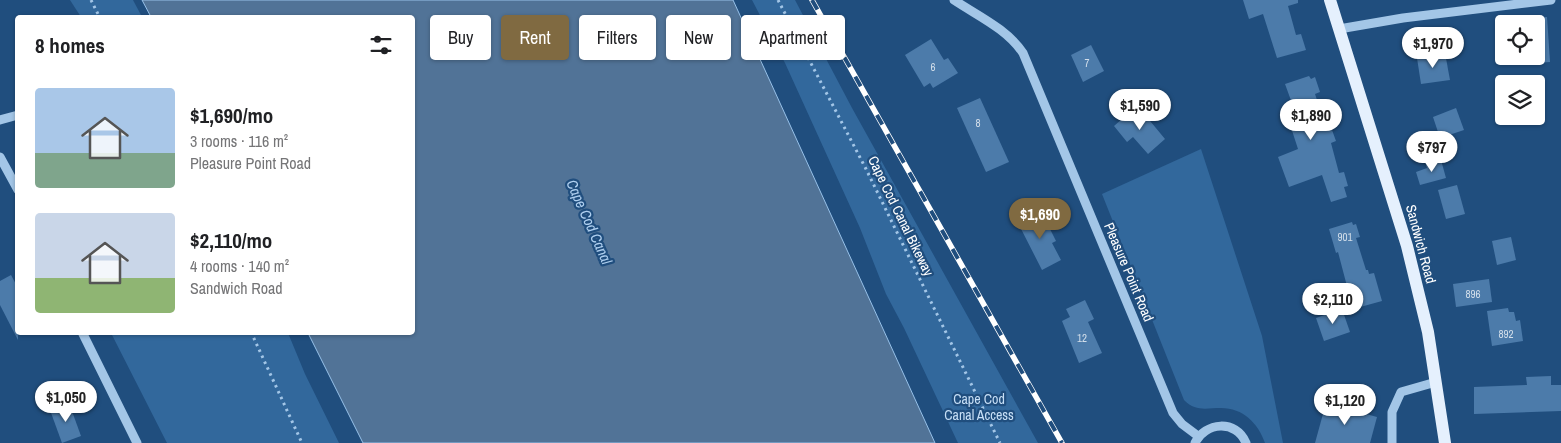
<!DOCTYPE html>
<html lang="en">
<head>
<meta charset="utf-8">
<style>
  :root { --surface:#fff; --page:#f2f2f2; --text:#202124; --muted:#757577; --accent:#806a41 }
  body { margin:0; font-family:"Archivo Narrow",sans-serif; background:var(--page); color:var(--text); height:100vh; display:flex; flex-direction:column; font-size:19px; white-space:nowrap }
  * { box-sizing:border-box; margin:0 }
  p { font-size:16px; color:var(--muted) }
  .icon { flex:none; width:28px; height:28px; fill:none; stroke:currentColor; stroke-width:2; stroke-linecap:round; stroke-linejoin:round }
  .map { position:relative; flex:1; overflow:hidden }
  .drawer { position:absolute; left:15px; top:15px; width:400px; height:320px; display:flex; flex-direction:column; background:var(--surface); border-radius:5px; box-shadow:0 1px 4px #0004 }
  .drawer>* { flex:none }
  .banner { position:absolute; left:430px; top:15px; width:475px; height:45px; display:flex; gap:10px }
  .fabs { position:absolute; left:1495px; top:15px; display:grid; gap:10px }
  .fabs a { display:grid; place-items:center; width:50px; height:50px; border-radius:5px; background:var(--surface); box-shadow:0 1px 4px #0004; font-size:25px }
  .price { position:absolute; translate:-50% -42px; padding:0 11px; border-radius:18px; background:#fff; color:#222; font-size:16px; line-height:32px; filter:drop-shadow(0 1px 2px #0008) }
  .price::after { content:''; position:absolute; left:50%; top:30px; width:15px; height:11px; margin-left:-8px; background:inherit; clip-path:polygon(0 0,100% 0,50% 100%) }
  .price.active { background:var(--accent); color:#fff }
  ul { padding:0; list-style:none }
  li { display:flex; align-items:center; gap:15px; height:125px; padding:0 20px }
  li span { display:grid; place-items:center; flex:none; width:140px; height:100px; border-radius:5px; color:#555 }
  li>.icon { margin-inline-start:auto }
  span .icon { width:60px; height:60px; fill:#fffc; stroke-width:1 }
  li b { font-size:21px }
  h2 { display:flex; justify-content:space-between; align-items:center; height:60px; padding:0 20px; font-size:21px }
  .pill { padding:0 18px; border-radius:5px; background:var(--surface); box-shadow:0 1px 4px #0004; font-size:18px; line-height:45px }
  .pill.active { background:var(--accent); color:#fff }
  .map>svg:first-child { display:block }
  .green { fill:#32689c }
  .water { fill:#517397; stroke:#97c1e9 }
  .building { fill:#4c7baa }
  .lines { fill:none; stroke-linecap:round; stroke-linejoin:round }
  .path { stroke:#a3c6e7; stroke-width:3; stroke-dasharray:2.5 4; stroke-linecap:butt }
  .minor { stroke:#a3c6e7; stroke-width:9 }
  .major { stroke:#e5f0fd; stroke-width:12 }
  .rail-casing { stroke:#fff; stroke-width:5.5 }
  .rail { stroke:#204e7e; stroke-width:4; stroke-dasharray:11; stroke-linecap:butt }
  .labels { text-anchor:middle; stroke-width:4.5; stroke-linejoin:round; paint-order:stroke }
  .number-label { font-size:11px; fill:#d2deea }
  .street-label { font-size:14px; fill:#fff; stroke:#204e7e }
  .park-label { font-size:14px; fill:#c7dff6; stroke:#204e7e }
  .water-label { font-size:15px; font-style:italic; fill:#afcfef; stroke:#204e7e }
</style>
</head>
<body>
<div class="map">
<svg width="1561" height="443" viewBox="0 0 1561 443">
  <rect width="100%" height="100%" fill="#204e7e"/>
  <g class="green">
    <path d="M70 0H133L142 17H81Z"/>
    <path d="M752 0H795L852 108 1038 443H958L904 328 886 294 860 228 785 63Z"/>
    <path d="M1201 149 1262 336 1283 443H1265C1258 423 1243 408 1221 408 1206 408 1196 412 1184 400L1102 194Z"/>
    <path d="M111 333H288L305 374 339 443H167Z"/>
  </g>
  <path class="water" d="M142 0H733L935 443H363L308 333 412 332V18L151 17Z"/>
  <g class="building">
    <path d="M1243 0H1298V3L1288 6 1296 35 1301 34 1306 50 1277 58 1263 14 1249 19Z"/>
    <path d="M1547 17 1550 62 1536 63V18Z"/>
    <path d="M931 39 944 60 948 58 958 73 933 88 930 83 924 87 905 55Z"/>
    <path d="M1091 45 1104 71 1083 82 1071 55Z"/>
    <path d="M1445 53 1450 80 1421 84 1417 58Z"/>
    <path d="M1309 76 1311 79 1315 77 1320 92 1315 94 1324 121 1328 119 1336 141 1331 143 1339 173 1344 172 1348 186 1344 187 1347 197 1331 202 1322 175 1289 187 1278 157 1298 149 1285 109 1293 106 1285 84Z"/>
    <path d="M980 98 1009 162 986 172 957 108Z"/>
    <path d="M1456 108 1464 130 1440 138 1433 117Z"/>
    <path d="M1141 110 1165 139 1148 154 1133 137 1127 142 1114 126 1130 112 1133 116Z"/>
    <path d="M1441 160 1446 178 1420 185 1416 172 1427 168 1426 165Z"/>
    <path d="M1457 185 1465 214 1446 219 1438 190Z"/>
    <path d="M1037 211 1043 224 1047 223 1056 241 1052 243 1061 260 1042 270 1017 221Z"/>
    <path d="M1352 222 1353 225 1356 224 1360 237 1356 238 1366 270H1368L1369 274 1374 273 1382 301 1353 309 1338 252 1336 253 1329 229Z"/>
    <path d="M1511 237 1516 260 1497 265 1492 241Z"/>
    <path d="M11 275 18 288V340L0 305V281Z"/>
    <path d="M1489 279 1492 302 1456 307 1453 284Z"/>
    <path d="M1085 300 1094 319 1088 322 1102 353 1079 363 1062 321 1070 317 1066 309Z"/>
    <path d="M1508 308 1509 312H1514L1516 321 1520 320 1523 341 1492 346 1487 311Z"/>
    <path d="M1342 309 1350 332 1324 341 1316 318Z"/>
    <path d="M1551 376V385H1561V411L1474 414V387L1527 385 1526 377Z"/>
    <path d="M69 403 81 436 62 443 50 410Z"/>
    <path d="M1326 403 1377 417 1370 443H1315Z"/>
  </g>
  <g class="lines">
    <g class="path">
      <path d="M91 0 100 18"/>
      <path d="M778 0 866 169 1000 443"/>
      <path d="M251 332 302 443"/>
    </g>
    <g class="minor">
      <path d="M954 0C978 16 1007 29 1023 53L1173 413 1182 424 1198 436"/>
      <path d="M1339 29 1403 18 1551 0"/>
      <path d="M0 120 18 115"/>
      <path d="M0 157 18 190"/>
      <path d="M82 332 137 443"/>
      <path d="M1195 443C1205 422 1236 419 1246 443"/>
      <path d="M1392 443V412L1401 392 1436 382"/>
    </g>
    <path class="major" d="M1330 0 1407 246 1428 332 1445 443"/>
    <g class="rail-casing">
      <path id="rail" d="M812 0 1062 443"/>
    </g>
    <use href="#rail" class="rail"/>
  </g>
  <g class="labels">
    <g class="number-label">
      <text x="1087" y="67">7</text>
      <text x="933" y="71">6</text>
      <text x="978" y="127">8</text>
      <text x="1345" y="241">901</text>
      <text x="1473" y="298">896</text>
      <text x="1506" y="338">892</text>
      <text x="1082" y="342">12</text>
    </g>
    <g class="street-label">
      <text transform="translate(901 216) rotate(64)" y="5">Cape Cod Canal Bikeway</text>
      <text transform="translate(1421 244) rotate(75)" y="5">Sandwich Road</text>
      <text transform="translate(1129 272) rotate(67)" y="5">Pleasure Point Road</text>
    </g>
    <g class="park-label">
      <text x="979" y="404">Cape Cod<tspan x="979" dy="16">Canal Access</tspan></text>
    </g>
    <g class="water-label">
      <text transform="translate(589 222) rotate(66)" y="5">Cape Cod Canal</text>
    </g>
  </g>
</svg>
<div class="fabs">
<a><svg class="icon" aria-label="locate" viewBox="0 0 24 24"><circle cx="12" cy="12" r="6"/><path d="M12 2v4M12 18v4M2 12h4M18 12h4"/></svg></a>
<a><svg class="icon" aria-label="layers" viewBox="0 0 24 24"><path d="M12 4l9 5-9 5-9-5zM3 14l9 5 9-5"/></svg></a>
</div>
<b class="price" style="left:1433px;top:69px">$1,970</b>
<b class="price" style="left:1140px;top:131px">$1,590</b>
<b class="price" style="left:1311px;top:141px">$1,890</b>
<b class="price" style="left:1432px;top:173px">$797</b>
<b class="price active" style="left:1040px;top:240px">$1,690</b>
<b class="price" style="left:1333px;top:325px">$2,110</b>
<b class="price" style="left:66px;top:423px">$1,050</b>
<b class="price" style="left:1345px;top:426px">$1,120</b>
<div class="banner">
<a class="pill">Buy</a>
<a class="pill active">Rent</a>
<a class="pill">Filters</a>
<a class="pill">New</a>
<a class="pill">Apartment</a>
</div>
<section class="drawer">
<h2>8 homes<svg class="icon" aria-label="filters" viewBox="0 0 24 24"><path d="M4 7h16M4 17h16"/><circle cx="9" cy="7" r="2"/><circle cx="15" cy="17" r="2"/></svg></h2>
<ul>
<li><span style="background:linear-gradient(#a9c7e8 65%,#7fa58c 0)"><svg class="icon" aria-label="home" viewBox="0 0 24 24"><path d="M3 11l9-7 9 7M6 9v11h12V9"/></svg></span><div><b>$1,690/mo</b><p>3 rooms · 116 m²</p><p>Pleasure Point Road</p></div></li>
<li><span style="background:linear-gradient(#c9d6e8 65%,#8fb573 0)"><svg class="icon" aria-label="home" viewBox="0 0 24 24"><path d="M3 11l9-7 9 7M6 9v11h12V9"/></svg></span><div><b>$2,110/mo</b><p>4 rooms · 140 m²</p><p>Sandwich Road</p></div></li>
</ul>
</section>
</div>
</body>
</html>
